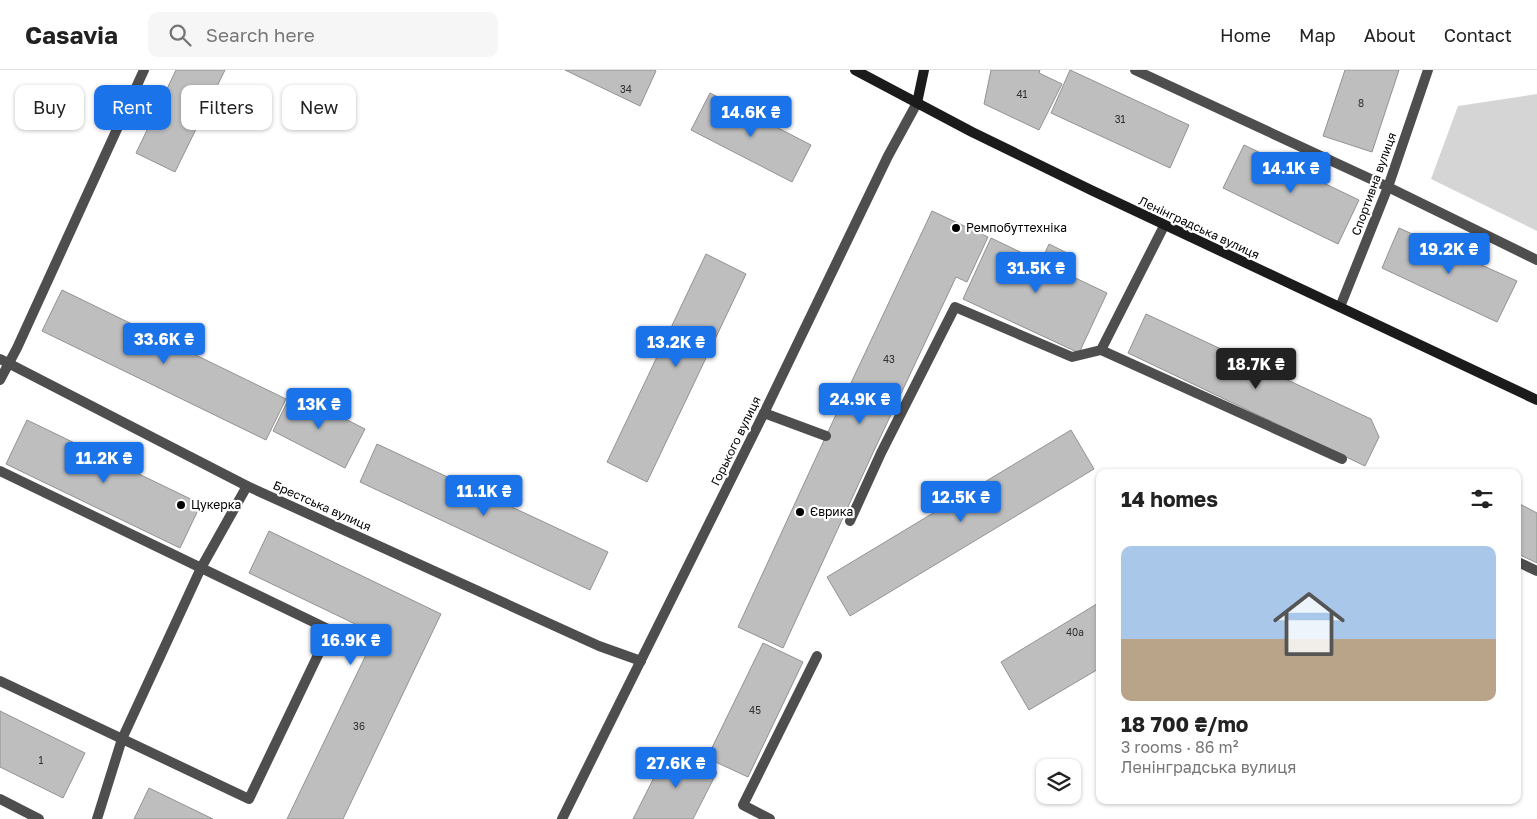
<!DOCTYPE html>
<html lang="en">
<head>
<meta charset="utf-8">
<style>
  :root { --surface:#fff; --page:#f6f6f6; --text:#222; --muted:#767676; --line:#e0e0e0; --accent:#1a73e8 }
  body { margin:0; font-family:"Golos Text",sans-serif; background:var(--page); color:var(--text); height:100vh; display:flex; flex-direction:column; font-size:19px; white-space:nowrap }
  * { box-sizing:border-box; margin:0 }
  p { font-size:16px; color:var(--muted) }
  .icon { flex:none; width:28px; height:28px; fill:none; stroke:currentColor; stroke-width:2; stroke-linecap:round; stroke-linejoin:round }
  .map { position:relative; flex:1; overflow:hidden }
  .drawer { position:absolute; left:1096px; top:399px; width:425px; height:335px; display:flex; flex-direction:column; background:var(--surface); border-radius:10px; box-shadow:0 1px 4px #0004 }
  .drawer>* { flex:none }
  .guide { position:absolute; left:15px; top:15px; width:475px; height:45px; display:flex; gap:10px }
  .tools { position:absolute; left:1036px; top:689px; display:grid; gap:10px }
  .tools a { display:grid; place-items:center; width:45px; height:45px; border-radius:10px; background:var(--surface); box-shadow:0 1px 4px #0004; font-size:25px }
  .price { position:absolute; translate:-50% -42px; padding:0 11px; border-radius:5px; background:var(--accent); color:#fff; font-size:16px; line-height:32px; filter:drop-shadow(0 1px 2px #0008) }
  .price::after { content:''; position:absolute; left:50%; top:30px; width:15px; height:11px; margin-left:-8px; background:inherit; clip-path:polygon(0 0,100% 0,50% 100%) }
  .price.selected { background:#222; color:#fff }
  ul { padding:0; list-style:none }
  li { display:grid; align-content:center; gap:10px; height:265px; padding:0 25px }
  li+li { border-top:1px solid var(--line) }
  li span { display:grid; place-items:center; height:155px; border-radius:10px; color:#555 }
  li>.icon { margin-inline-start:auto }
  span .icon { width:90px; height:90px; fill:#fffc; stroke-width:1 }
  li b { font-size:21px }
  h2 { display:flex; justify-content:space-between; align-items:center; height:60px; padding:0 25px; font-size:21px }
  .pill { padding:0 18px; border-radius:10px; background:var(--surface); box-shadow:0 1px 4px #0004; font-size:18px; line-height:45px }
  .pill.selected { background:var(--accent); color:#fff }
  header { display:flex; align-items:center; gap:30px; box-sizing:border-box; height:70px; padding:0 25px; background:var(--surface); border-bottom:1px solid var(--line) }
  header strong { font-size:24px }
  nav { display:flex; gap:28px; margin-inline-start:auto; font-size:18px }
  .search { width:350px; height:45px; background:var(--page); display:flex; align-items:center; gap:12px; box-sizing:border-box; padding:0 18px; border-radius:10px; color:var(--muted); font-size:19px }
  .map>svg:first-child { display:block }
  .green { fill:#d5d5d5 }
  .building { fill:#bebebe; stroke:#929292 }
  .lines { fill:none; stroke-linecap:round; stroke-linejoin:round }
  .lane { stroke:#4e4e4e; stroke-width:10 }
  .street { stroke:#4e4e4e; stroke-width:10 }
  .secondary { stroke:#1b1b1b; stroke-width:10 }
  .poi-dot { fill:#000; stroke:#fff; stroke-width:2 }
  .labels { text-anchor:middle; stroke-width:4.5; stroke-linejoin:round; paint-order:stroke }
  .number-label { font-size:10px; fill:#303030 }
  .street-label { font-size:12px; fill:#000; stroke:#fff }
  .poi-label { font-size:12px; fill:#000; stroke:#fff; text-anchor:start }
</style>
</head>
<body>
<header>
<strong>Casavia</strong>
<div class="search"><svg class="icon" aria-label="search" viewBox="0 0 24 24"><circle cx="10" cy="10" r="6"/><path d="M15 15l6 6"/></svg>Search here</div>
<nav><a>Home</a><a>Map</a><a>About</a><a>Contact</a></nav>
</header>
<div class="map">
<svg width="1537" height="749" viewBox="0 0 1537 749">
  <rect width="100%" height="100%" fill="#fff"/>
  <path class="green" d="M1537 24V161L1431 109 1458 36Z"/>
  <g class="building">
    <path d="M176 0H225L175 102 136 83Z"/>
    <path d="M565 0H654L656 1 640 36Z"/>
    <path d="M991 0H1040L1039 3 1062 14 1039 60 984 34Z"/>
    <path d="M1070 0 1189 55 1170 98 1051 43Z"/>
    <path d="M1345 0H1399L1372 82 1323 66Z"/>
    <path d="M710 23 811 75 792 112 691 60Z"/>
    <path d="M1244 75 1359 130 1338 174 1223 118Z"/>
    <path d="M932 141 988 167 967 212 956 207 871 387 783 578 738 557 826 366Z"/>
    <path d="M1399 158 1517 211 1497 252 1382 198Z"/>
    <path d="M991 168 1041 192 1049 174 1073 186 1065 203 1107 223 1079 283 963 229Z"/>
    <path d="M706 184 746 204 647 412 607 392Z"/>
    <path d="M62 220 286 329 266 370 42 261Z"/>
    <path d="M1146 244 1371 349 1379 367 1365 396 1128 283Z"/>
    <path d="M292 322 365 359 345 398 273 361Z"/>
    <path d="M27 350 201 434 180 478 6 394Z"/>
    <path d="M1071 360 1094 399 850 546 827 507Z"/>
    <path d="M377 374 608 482 590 520 360 412Z"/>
    <path d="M1518 433 1537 443V493L1518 484Z"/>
    <path d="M269 461 441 544 343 749H287L376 564 249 503Z"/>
    <path d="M1100 532V598L1029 640 1001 592Z"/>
    <path d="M763 573 803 592 748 707 707 688Z"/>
    <path d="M0 641 85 683 63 728 0 697Z"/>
    <path d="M669 678 717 702 693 749H633Z"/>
    <path d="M149 718 213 749H134Z"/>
  </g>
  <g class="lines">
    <g class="lane">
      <path d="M1135 0 1388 117 1537 190"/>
      <path d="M1164 156 1101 280 1342 389"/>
      <path d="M0 310 17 278 144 0"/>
      <path d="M764 343 826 366"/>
      <path d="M0 401 330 560 249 729 0 611"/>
      <path d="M850 451 881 383 955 237 1072 287 1101 280"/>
      <path d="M1520 493 1537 501"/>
      <path d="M97 749 122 669 201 498 247 416"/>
      <path d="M770 749 743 735 817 586"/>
    </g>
    <g class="street">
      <path d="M1340 237 1388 117 1428 0"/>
      <path d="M0 289 247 416 599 576 641 591"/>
      <path d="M0 729 39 749"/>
      <path d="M562 749 764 343 888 86 917 33"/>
    </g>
    <g class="secondary">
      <path d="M855 0 972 62 1093 121 1537 330"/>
      <path d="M917 33 924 0"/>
    </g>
  </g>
  <g class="poi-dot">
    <circle cx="956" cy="158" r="5"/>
    <circle cx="181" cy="435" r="5"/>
    <circle cx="800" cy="442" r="5"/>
  </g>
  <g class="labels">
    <g class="number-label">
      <text x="626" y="23">34</text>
      <text x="1022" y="28">41</text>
      <text x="1361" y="37">8</text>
      <text x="1120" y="53">31</text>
      <text x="889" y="293">43</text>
      <text x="1075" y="566">40а</text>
      <text x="755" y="644">45</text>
      <text x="359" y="660">36</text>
      <text x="41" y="694">1</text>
    </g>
    <g class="street-label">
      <text transform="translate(1374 114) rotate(-70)" y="4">Спортивна вулиця</text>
      <text transform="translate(1199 158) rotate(25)" y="4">Ленінградська вулиця</text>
      <text transform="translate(736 371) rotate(-64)" y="4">Горького вулиця</text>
      <text transform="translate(322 436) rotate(24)" y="4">Брестська вулиця</text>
    </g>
    <g class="poi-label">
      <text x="966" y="162">Ремпобуттехніка</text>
      <text x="191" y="439">Цукерка</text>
      <text x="810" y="446">Єврика</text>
    </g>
  </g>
</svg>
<div class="tools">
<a><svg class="icon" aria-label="layers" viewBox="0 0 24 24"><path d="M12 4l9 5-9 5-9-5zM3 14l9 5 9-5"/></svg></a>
</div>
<b class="price" style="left:751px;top:68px">14.6K ₴</b>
<b class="price" style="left:1291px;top:124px">14.1K ₴</b>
<b class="price" style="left:1449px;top:205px">19.2K ₴</b>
<b class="price" style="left:1036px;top:224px">31.5K ₴</b>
<b class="price" style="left:164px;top:295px">33.6K ₴</b>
<b class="price" style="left:676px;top:298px">13.2K ₴</b>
<b class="price selected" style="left:1256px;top:320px">18.7K ₴</b>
<b class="price" style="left:860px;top:355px">24.9K ₴</b>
<b class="price" style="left:319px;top:360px">13K ₴</b>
<b class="price" style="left:104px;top:414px">11.2K ₴</b>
<b class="price" style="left:484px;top:447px">11.1K ₴</b>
<b class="price" style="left:961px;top:453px">12.5K ₴</b>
<b class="price" style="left:351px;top:596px">16.9K ₴</b>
<b class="price" style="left:676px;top:719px">27.6K ₴</b>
<div class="guide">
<a class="pill">Buy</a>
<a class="pill selected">Rent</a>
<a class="pill">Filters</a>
<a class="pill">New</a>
</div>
<section class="drawer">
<h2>14 homes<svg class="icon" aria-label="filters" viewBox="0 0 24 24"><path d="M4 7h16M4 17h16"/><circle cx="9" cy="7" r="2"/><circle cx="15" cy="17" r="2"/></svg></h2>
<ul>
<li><span style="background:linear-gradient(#a9c7e8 60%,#b9a48a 0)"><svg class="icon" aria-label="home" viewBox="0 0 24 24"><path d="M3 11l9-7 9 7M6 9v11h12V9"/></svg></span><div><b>18 700 ₴/mo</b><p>3 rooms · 86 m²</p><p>Ленінградська вулиця</p></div></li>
</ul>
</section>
</div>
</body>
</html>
